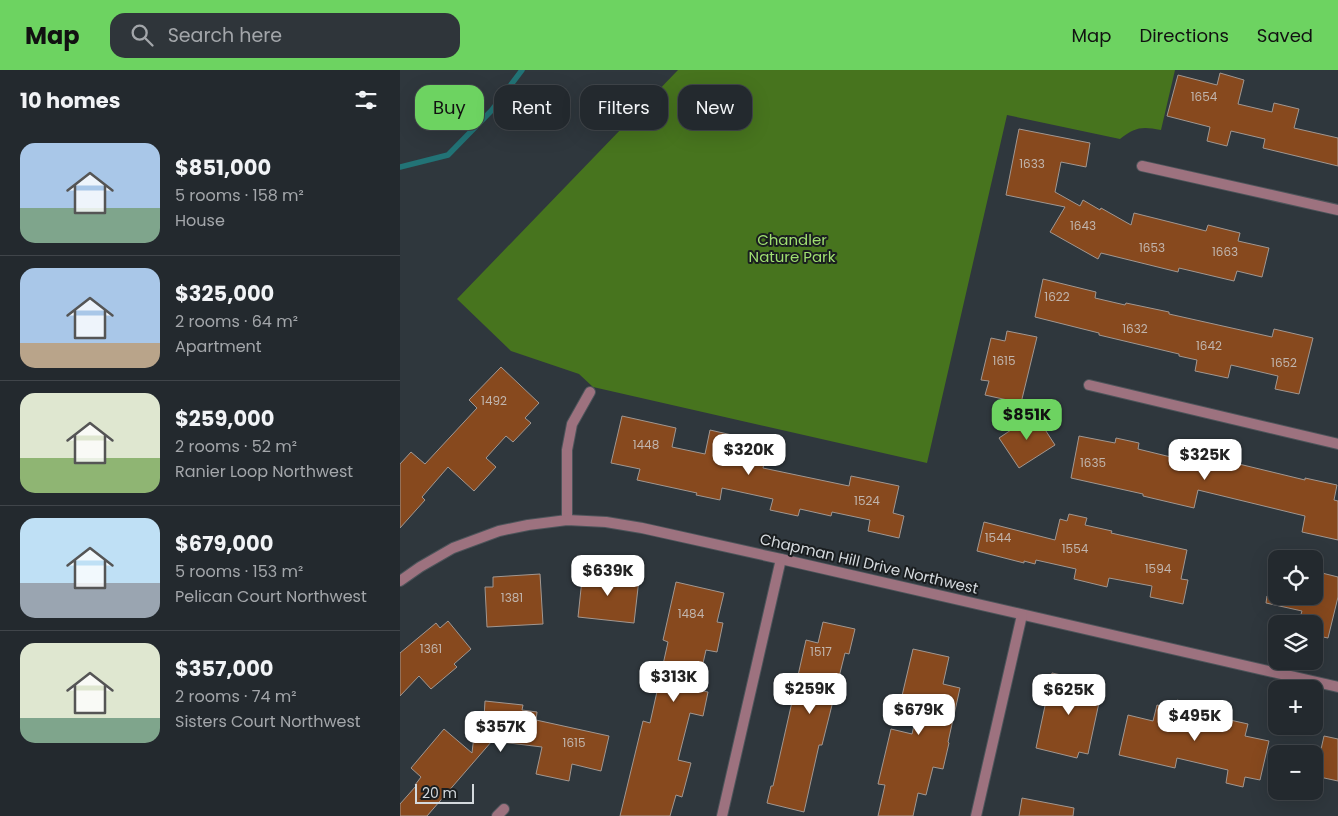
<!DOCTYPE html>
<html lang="en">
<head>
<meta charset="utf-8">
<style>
  :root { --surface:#23292e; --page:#2f353a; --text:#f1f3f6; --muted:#a3a6aa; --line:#40454a; --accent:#6dd361 }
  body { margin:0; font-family:Poppins,sans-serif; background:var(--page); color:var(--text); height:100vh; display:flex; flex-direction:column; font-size:19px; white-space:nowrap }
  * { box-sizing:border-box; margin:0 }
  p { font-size:16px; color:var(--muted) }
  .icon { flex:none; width:28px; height:28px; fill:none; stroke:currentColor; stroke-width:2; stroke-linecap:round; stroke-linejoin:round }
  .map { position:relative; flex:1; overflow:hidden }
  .sheet { display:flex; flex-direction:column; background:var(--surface); width:400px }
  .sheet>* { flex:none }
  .guide { position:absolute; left:15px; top:15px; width:475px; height:45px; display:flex; gap:10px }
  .fabs { position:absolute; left:868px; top:480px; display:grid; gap:10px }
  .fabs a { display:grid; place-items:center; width:55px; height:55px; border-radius:10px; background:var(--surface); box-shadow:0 5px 20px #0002,0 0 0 1px var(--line); font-size:25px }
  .scale { position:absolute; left:15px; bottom:12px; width:59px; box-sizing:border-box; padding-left:5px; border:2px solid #d4d9dd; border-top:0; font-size:14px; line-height:18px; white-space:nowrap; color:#d4d9dd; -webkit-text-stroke:4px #1a1e20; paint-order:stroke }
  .price { position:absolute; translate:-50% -42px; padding:0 11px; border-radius:10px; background:#fff; color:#222; font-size:16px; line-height:32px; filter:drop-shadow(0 1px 2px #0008) }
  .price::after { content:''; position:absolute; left:50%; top:30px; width:15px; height:11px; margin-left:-8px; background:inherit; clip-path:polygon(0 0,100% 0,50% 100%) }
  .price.on { background:var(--accent); color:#111 }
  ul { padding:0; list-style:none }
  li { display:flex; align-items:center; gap:15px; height:125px; padding:0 20px }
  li+li { border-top:1px solid var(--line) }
  li span { display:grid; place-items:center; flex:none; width:140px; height:100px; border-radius:15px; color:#555 }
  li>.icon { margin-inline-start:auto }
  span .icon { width:60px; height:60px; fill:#fffc; stroke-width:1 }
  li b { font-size:21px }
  h2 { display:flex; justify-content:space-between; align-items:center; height:60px; padding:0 20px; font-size:21px }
  .tag { padding:0 18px; border-radius:15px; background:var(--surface); box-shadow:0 5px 20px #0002,0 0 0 1px var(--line); font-size:18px; line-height:45px }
  .tag.on { background:var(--accent); color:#111 }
  header { display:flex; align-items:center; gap:30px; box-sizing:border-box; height:70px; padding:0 25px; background:var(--accent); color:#111 }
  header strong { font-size:24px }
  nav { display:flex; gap:28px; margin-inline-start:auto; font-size:18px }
  .search { width:350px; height:45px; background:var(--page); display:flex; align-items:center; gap:12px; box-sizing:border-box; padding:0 18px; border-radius:15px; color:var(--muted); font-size:19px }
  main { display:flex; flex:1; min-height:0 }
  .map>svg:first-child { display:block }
  .forest { fill:#47741e }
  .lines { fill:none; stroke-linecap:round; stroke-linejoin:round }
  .stream { stroke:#227376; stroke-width:5.5 }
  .building { fill:#87491e; stroke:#a19791 }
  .minor-casing { stroke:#4d545a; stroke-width:12 }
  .minor { stroke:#9d727f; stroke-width:10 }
  .labels { text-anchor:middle; stroke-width:4; stroke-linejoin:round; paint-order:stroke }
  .number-label { font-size:12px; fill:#c1b5ad }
  .park-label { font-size:15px; fill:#a0df71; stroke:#1a1e20 }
  .street-label { font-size:15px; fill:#d4d9dd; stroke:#1a1e20 }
</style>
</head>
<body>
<header>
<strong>Map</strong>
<div class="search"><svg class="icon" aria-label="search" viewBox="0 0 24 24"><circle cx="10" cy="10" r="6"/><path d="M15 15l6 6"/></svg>Search here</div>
<nav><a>Map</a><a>Directions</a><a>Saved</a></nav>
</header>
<main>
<section class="sheet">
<h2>10 homes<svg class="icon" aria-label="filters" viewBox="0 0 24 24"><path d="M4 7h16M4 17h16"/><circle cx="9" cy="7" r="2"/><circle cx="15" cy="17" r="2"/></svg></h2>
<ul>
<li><span style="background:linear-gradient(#a9c7e8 65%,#7fa58c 0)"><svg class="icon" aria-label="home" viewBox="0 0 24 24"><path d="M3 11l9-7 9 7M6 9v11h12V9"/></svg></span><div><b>$851,000</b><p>5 rooms · 158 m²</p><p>House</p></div></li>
<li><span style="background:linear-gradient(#a9c7e8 75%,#b9a48a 0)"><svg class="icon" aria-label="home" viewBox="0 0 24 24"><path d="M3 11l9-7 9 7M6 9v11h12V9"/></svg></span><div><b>$325,000</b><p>2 rooms · 64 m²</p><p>Apartment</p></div></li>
<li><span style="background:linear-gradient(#dfe7d0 65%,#8fb573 0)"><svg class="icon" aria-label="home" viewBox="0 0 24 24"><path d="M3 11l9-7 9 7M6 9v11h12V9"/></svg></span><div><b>$259,000</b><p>2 rooms · 52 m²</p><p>Ranier Loop Northwest</p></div></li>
<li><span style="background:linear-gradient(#bfe0f5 65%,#9aa5b1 0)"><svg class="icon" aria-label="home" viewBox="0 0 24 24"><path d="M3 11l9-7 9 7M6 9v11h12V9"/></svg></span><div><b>$679,000</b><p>5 rooms · 153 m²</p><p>Pelican Court Northwest</p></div></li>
<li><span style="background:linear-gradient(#dfe7d0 75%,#7fa58c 0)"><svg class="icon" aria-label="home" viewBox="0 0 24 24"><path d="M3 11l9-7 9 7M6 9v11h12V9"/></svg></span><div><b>$357,000</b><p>2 rooms · 74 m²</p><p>Sisters Court Northwest</p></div></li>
</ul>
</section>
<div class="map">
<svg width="938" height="746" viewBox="0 0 938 746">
  <rect width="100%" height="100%" fill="#2f373d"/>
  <path class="forest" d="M278 0H775L761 60C742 56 735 57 720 69L607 45 527 393 193 317 179 304 111 281 57 229Z"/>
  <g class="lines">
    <path class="stream" d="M0 97 48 85 92 40 122 0"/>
  </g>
  <g class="building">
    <path d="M820 3 844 10 838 34 872 42 874 33 899 39 894 58 938 68V96L863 78 865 69 831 61 827 76 807 71 810 57 767 46 778 5 817 15Z"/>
    <path d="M619 59 690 73 686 97 661 92 655 122 680 136 683 130 700 140 701 138 731 155 734 143 806 161 808 155 840 163 838 171 869 178 862 207 837 201 834 211 779 198 778 202 701 183 698 189 650 162 665 137 606 125Z"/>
    <path d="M643 209 696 222 695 228 725 235 726 233 769 242V244L872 267 874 259 913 268 899 324 875 319 878 306 831 295 828 308 795 301 797 290 779 286V284L699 265V263L635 247Z"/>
    <path d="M607 261 637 267 621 333 585 325 589 311 581 310 591 268 605 271Z"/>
    <path d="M101 297 139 333 125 348 131 353 113 372 106 366 86 388 96 397 74 421 48 397 22 427 25 430 0 458V394L11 382 25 394 77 338 69 330Z"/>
    <path d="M635 344 655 375 619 398 599 368Z"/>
    <path d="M222 346 276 358 272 377 305 384 310 360 354 370 351 386 365 389 363 398 449 416 451 406 499 416 493 443 504 446 499 468 468 461 470 450 432 442 431 446 400 439 398 446 370 440 373 429 322 418 320 430 296 425 297 423 237 410 240 399 211 393Z"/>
    <path d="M679 366 715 373 716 368 739 373 738 379 779 389 781 380 905 410V408L937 415 934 430 938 431V470L902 462 905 446 798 420 794 438 743 426V424L671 408Z"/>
    <path d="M669 444 687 448 685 455 712 461 711 463 787 480 781 509 788 510 783 534 750 527 752 516 709 508 707 517 674 509 676 499 636 490 635 494 624 491V493L577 481 584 452 655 470 660 449 667 451Z"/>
    <path d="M183 500 214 503V506L239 509 234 553 178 547Z"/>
    <path d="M914 501 938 507V527L928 568 914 565V554H898L902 541 866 533 867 526H914Z"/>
    <path d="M140 504 143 554 87 557 85 517H93V507Z"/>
    <path d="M276 512 324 523 317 552 323 553 317 582 306 580 297 620 308 622 303 646 290 643 278 690 291 693 282 727 276 725 270 746H220L243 651 250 653 268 572 263 570Z"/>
    <path d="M48 551 71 579 54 594 57 597 31 619 19 606 0 626V583L36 553 40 558Z"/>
    <path d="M423 552 455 559 449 584 445 583 422 675H419L404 742 367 733 371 716H373L406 570 418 573Z"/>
    <path d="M513 579 549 587 543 614 560 618 548 672 549 673 543 699 533 697 526 725 518 723 513 746H478L485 715 478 714 491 659 512 664 519 634 501 630Z"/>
    <path d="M652 603 703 614 688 684 679 682 677 688 636 678Z"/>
    <path d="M777 630 795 635 794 642 848 654 845 666 869 671 860 710 845 707 843 717 826 713 828 700 777 688 775 698 719 685 728 645 753 651 757 635 775 639Z"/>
    <path d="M85 631 123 635 122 640 137 642 136 650 209 666 201 701 172 694 169 711 136 704 142 677 92 671 27 746H0V734L16 716 15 715 21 707 11 698 44 659 72 683 76 648H84Z"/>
    <path d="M924 666 938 669V711L915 706Z"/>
    <path d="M622 728 674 738 673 746H619Z"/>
  </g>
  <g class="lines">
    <g class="minor-casing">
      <g id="minor">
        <path d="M742 96 938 140"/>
        <path d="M689 315 938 374"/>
        <path d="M167 450V380L172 354 190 322"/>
        <path d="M0 511 20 497 53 478 99 461 128 455 167 450 206 452 242 458 381 489 938 617"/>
        <path d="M97 746 104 739"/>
        <path d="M322 746 381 489"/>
        <path d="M576 746 622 545"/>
      </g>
    </g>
    <use href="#minor" class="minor"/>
  </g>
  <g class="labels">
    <g class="number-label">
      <text x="804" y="31">1654</text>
      <text x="632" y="98">1633</text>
      <text x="683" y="160">1643</text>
      <text x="752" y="182">1653</text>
      <text x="825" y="186">1663</text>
      <text x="657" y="231">1622</text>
      <text x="735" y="263">1632</text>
      <text x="809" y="280">1642</text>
      <text x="604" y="295">1615</text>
      <text x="884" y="297">1652</text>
      <text x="94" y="335">1492</text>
      <text x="246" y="379">1448</text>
      <text x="693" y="397">1635</text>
      <text x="467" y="435">1524</text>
      <text x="598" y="472">1544</text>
      <text x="675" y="483">1554</text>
      <text x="758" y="503">1594</text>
      <text x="112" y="532">1381</text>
      <text x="291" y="548">1484</text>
      <text x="31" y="583">1361</text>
      <text x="421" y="586">1517</text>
      <text x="174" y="677">1615</text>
    </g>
    <g class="park-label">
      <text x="392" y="175">Chandler<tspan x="392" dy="17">Nature Park</tspan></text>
    </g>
    <g class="street-label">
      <text transform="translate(469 494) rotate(13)" y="5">Chapman Hill Drive Northwest</text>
    </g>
  </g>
</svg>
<div class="fabs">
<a><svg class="icon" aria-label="locate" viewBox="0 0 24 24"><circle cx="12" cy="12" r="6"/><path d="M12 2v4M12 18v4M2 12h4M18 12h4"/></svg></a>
<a><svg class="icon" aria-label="layers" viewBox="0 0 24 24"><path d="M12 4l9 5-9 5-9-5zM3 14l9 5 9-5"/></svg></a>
<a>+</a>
<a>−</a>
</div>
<div class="scale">20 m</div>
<b class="price on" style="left:627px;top:371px">$851K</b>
<b class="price" style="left:349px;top:406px">$320K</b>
<b class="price" style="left:805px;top:411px">$325K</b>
<b class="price" style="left:208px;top:527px">$639K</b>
<b class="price" style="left:274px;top:633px">$313K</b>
<b class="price" style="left:410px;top:645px">$259K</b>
<b class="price" style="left:669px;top:646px">$625K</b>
<b class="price" style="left:519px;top:666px">$679K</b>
<b class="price" style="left:795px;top:672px">$495K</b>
<b class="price" style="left:101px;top:683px">$357K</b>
<div class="guide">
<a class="tag on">Buy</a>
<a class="tag">Rent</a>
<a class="tag">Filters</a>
<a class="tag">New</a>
</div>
</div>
</main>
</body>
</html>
